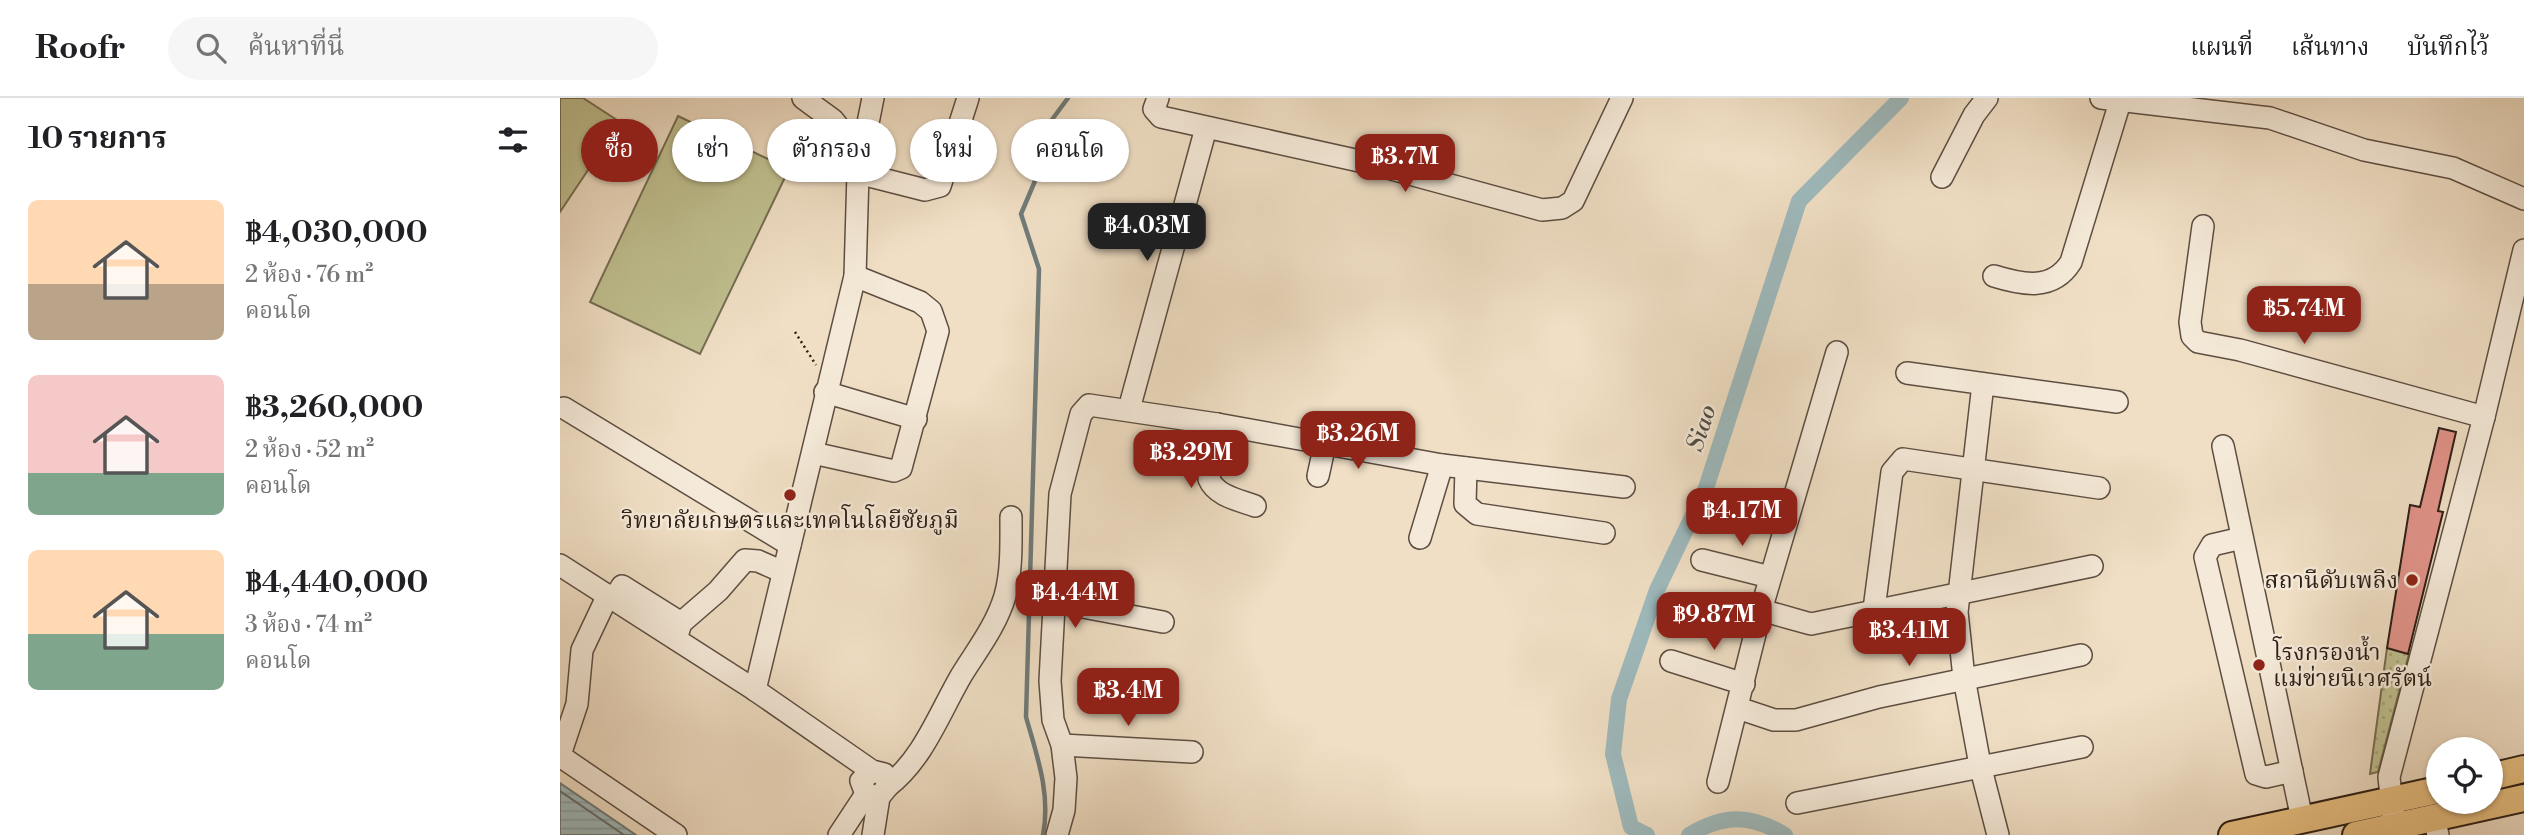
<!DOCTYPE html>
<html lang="th">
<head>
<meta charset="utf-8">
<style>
  :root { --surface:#fff; --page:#f6f6f6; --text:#202124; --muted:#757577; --line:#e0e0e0; --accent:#8f2418 }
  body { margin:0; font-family:"Libre Bodoni","Noto Serif Thai",serif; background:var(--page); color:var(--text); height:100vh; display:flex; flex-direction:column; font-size:26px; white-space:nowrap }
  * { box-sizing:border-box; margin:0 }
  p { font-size:23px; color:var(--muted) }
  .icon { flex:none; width:38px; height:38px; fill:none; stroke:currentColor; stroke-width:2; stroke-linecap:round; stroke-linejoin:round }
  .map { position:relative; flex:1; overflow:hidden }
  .drawer { display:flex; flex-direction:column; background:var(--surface); width:560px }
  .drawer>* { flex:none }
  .banner { position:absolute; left:21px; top:21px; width:665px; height:63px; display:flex; gap:14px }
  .fabs { position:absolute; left:1866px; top:639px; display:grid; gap:14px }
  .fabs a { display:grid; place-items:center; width:77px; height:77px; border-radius:50%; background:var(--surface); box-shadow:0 2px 5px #0004; font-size:35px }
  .price { position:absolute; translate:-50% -60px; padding:0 16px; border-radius:14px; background:var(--accent); color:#fff; font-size:23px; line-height:46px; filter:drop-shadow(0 2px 4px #0008) }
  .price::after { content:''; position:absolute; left:50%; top:42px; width:21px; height:16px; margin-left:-10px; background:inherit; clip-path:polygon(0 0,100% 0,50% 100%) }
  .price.current { background:#222; color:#fff }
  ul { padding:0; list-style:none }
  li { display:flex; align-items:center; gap:21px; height:175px; padding:0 28px }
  li span { display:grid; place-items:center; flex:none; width:196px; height:140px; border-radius:10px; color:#555 }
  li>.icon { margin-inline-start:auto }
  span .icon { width:84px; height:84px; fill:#fffc; stroke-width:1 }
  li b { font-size:30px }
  h2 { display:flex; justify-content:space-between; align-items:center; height:84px; padding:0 28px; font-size:30px }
  .tag { padding:0 24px; border-radius:32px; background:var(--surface); box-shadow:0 2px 5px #0004; font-size:24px; line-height:63px }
  .tag.current { background:var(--accent); color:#fff }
  header { display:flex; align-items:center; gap:42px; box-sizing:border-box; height:98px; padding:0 35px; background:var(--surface); border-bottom:2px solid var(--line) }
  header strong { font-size:33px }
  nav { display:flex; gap:38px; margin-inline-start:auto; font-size:24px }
  .search { width:490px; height:63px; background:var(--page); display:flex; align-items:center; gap:18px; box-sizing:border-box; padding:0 24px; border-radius:38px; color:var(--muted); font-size:26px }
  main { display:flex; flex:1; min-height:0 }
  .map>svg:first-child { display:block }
  .grass { fill:url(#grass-dots); stroke:#766e53; stroke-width:2 }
  .green { fill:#c0c090; stroke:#766e53; stroke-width:2 }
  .water { fill:url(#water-rules); stroke:#707b7a; stroke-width:2 }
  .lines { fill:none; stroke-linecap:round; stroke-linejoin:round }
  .shore { stroke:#656c6a; stroke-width:2 }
  .stream { stroke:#707b7a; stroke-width:4.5 }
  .canal { stroke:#9ebabd; stroke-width:16 }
  .building { fill:#e19389; stroke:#2c1d16; stroke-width:2 }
  .minor-casing { stroke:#5d4e42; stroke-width:24 }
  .major-casing { stroke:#2c1d16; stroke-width:30 }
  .path { stroke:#2c1d16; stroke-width:2.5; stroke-dasharray:2 3.5; stroke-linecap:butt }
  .minor { stroke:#f5ead9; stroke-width:21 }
  .major { stroke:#e8c082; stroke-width:26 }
  .poi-dot { fill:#8f2418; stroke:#f5ead9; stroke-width:2.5 }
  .labels { text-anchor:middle; stroke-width:5; stroke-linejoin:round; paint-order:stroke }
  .poi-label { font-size:23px; fill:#2c1d16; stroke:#f5ead9 }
  .water-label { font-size:24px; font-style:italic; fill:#4e4c48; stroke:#f5ead9 }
</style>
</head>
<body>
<header>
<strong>Roofr</strong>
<div class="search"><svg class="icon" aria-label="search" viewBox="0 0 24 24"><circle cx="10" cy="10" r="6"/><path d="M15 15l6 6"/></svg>ค้นหาที่นี่</div>
<nav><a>แผนที่</a><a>เส้นทาง</a><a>บันทึกไว้</a></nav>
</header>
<main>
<section class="drawer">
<h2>10 รายการ<svg class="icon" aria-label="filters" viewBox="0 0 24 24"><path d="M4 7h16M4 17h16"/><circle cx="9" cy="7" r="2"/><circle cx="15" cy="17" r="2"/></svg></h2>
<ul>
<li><span style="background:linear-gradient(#ffd9b3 60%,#b9a48a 0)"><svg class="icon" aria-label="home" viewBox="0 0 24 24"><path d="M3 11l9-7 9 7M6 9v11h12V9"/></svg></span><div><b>฿4,030,000</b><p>2 ห้อง · 76 m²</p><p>คอนโด</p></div></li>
<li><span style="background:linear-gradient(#f6c9c9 70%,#7fa58c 0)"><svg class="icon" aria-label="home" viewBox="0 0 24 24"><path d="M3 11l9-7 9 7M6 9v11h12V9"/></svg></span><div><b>฿3,260,000</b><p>2 ห้อง · 52 m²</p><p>คอนโด</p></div></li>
<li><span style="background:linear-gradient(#ffd9b3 60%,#7fa58c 0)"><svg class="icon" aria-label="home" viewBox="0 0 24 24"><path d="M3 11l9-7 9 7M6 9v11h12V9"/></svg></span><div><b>฿4,440,000</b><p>3 ห้อง · 74 m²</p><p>คอนโด</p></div></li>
</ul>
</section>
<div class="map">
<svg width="1964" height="737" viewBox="0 0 1964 737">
  <defs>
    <pattern id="grass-dots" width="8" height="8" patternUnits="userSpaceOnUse" patternTransform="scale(1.75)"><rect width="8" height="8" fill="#c0c090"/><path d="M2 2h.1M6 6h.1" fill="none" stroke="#a5a57b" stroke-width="1.8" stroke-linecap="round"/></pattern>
    <pattern id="water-rules" width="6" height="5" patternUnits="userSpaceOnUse" patternTransform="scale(1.75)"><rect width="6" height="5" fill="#9ebabd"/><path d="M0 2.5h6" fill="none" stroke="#889fa2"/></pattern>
  </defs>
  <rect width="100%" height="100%" fill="#f0dfc5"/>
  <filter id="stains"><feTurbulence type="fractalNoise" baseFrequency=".00286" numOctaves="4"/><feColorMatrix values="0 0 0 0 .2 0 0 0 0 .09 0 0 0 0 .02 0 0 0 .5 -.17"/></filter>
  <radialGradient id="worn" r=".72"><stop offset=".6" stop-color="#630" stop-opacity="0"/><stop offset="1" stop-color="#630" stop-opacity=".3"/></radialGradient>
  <path class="grass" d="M1827 550 1849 556 1818 674 1810 676Z"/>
  <g class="green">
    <path d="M0 0H23L60 24 0 114Z"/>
    <path d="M118 18 229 71 140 256 30 204Z"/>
  </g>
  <path class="water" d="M0 685 76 737H0Z"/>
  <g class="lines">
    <path class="shore" d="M0 693 64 737"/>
    <path class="stream" d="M483 737C491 696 477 658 466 619L479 171 461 116 483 64 491 23 508 0"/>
    <g class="canal">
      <path d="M1087 737 1071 729 1053 656 1059 601 1097 492 1146 390 1239 103 1341 0"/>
      <path d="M1129 737C1164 716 1190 716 1225 737"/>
    </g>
  </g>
  <path class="building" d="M1879 330 1896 334 1878 413 1883 414 1848 556 1827 550 1850 407 1860 409Z"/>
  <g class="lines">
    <g class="minor-casing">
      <g id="minor">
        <path d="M243 0 273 22 300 56"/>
        <path d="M598 0 594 11 601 19 813 66 982 112 1002 110 1013 103 1062 0"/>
        <path d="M1541 0 1710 20 1804 52 1893 70 1964 101"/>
        <path d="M298 75 365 92 380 88 408 0"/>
        <path d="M1382 79 1414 17 1427 0"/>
        <path d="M1643 128 1630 224 1632 238 1638 244 1680 252 1924 319"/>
        <path d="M1434 178C1463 187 1493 193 1511 164L1560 4"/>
        <path d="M1347 275 1557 304"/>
        <path d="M1423 286 1397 514 1404 580 1420 667 1438 737"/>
        <path d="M265 294 356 321"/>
        <path d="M4 310 230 447"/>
        <path d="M569 311 646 30"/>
        <path d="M657 326 649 381C656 398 679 402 695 408"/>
        <path d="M1663 348 1742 721"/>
        <path d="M253 355 334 373 341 370 378 233 371 213 360 204 295 178"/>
        <path d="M906 370 905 406 917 416 1044 435"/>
        <path d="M758 378 765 346"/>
        <path d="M860 440 882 367"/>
        <path d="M1682 440 1652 447 1645 459 1696 676 1706 679 1732 673"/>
        <path d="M1142 462 1210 479"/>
        <path d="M0 467 195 592 312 673 324 676 328 688 319 699 306 696 301 683 312 673"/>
        <path d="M54 501 62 488 121 525"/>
        <path d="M496 504 603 524"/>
        <path d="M1314 511 1332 374 1343 361 1539 390"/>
        <path d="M1201 512 1251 526 1532 468"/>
        <path d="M116 541 121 525 158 493 185 462 198 463 223 474"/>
        <path d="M1111 563 1184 586"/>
        <path d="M195 592 295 178 298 75 313 0"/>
        <path d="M1178 610 1214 622H1236L1319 599 1521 557"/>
        <path d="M502 647 632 654"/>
        <path d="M0 657 17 606 22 552 48 497"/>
        <path d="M0 658 116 737"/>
        <path d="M1158 684 1201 512 1277 254"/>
        <path d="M328 688C363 661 379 616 401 578 417 552 436 528 445 498 452 473 451 445 451 419"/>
        <path d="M1237 705 1522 649"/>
        <path d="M1833 717 1829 679 1924 319 1964 152"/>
        <path d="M1874 719 1878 737"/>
        <path d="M279 737 306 696"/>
        <path d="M313 737 319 699"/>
        <path d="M497 737 504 712 506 680 502 647 493 622 490 583 500 396 521 316 529 307 657 326 882 367 1064 389"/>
      </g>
    </g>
    <g class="major-casing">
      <g id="major">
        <path d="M1930 679 1964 671"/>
        <path d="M1672 737 1878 692"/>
        <path d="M1796 737 1964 700"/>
      </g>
    </g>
    <path class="path" d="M235 234 256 267"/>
    <use href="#minor" class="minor"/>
    <use href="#major" class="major"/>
  </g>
  <g class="poi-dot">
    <circle cx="230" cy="397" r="7"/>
    <circle cx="1852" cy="482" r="7"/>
    <circle cx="1699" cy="567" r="7"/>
  </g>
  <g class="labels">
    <g class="poi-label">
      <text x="230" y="430">วิทยาลัยเกษตรและเทคโนโลยีชัยภูมิ</text>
      <text x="1838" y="490" text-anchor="end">สถานีดับเพลิง</text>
      <text x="1713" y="562" text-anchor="start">โรงกรองน้ำ<tspan x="1713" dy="26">แม่ข่ายนิเวศรัตน์</tspan></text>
    </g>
    <g class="water-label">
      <text transform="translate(1141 330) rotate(-72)" y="8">Siao</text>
    </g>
  </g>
  <rect width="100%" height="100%" filter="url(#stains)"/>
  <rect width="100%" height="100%" fill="url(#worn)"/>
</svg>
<div class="fabs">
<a><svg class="icon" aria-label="locate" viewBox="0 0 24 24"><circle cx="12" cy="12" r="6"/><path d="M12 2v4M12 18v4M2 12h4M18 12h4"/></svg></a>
</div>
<b class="price" style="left:845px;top:96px">฿3.7M</b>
<b class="price current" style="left:587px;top:165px">฿4.03M</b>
<b class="price" style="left:1744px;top:248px">฿5.74M</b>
<b class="price" style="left:798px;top:373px">฿3.26M</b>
<b class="price" style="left:631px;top:392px">฿3.29M</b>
<b class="price" style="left:1182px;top:450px">฿4.17M</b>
<b class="price" style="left:515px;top:532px">฿4.44M</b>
<b class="price" style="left:1154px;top:554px">฿9.87M</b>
<b class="price" style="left:1349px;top:570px">฿3.41M</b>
<b class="price" style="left:568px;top:630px">฿3.4M</b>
<div class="banner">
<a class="tag current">ซื้อ</a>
<a class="tag">เช่า</a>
<a class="tag">ตัวกรอง</a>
<a class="tag">ใหม่</a>
<a class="tag">คอนโด</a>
</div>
</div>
</main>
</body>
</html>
